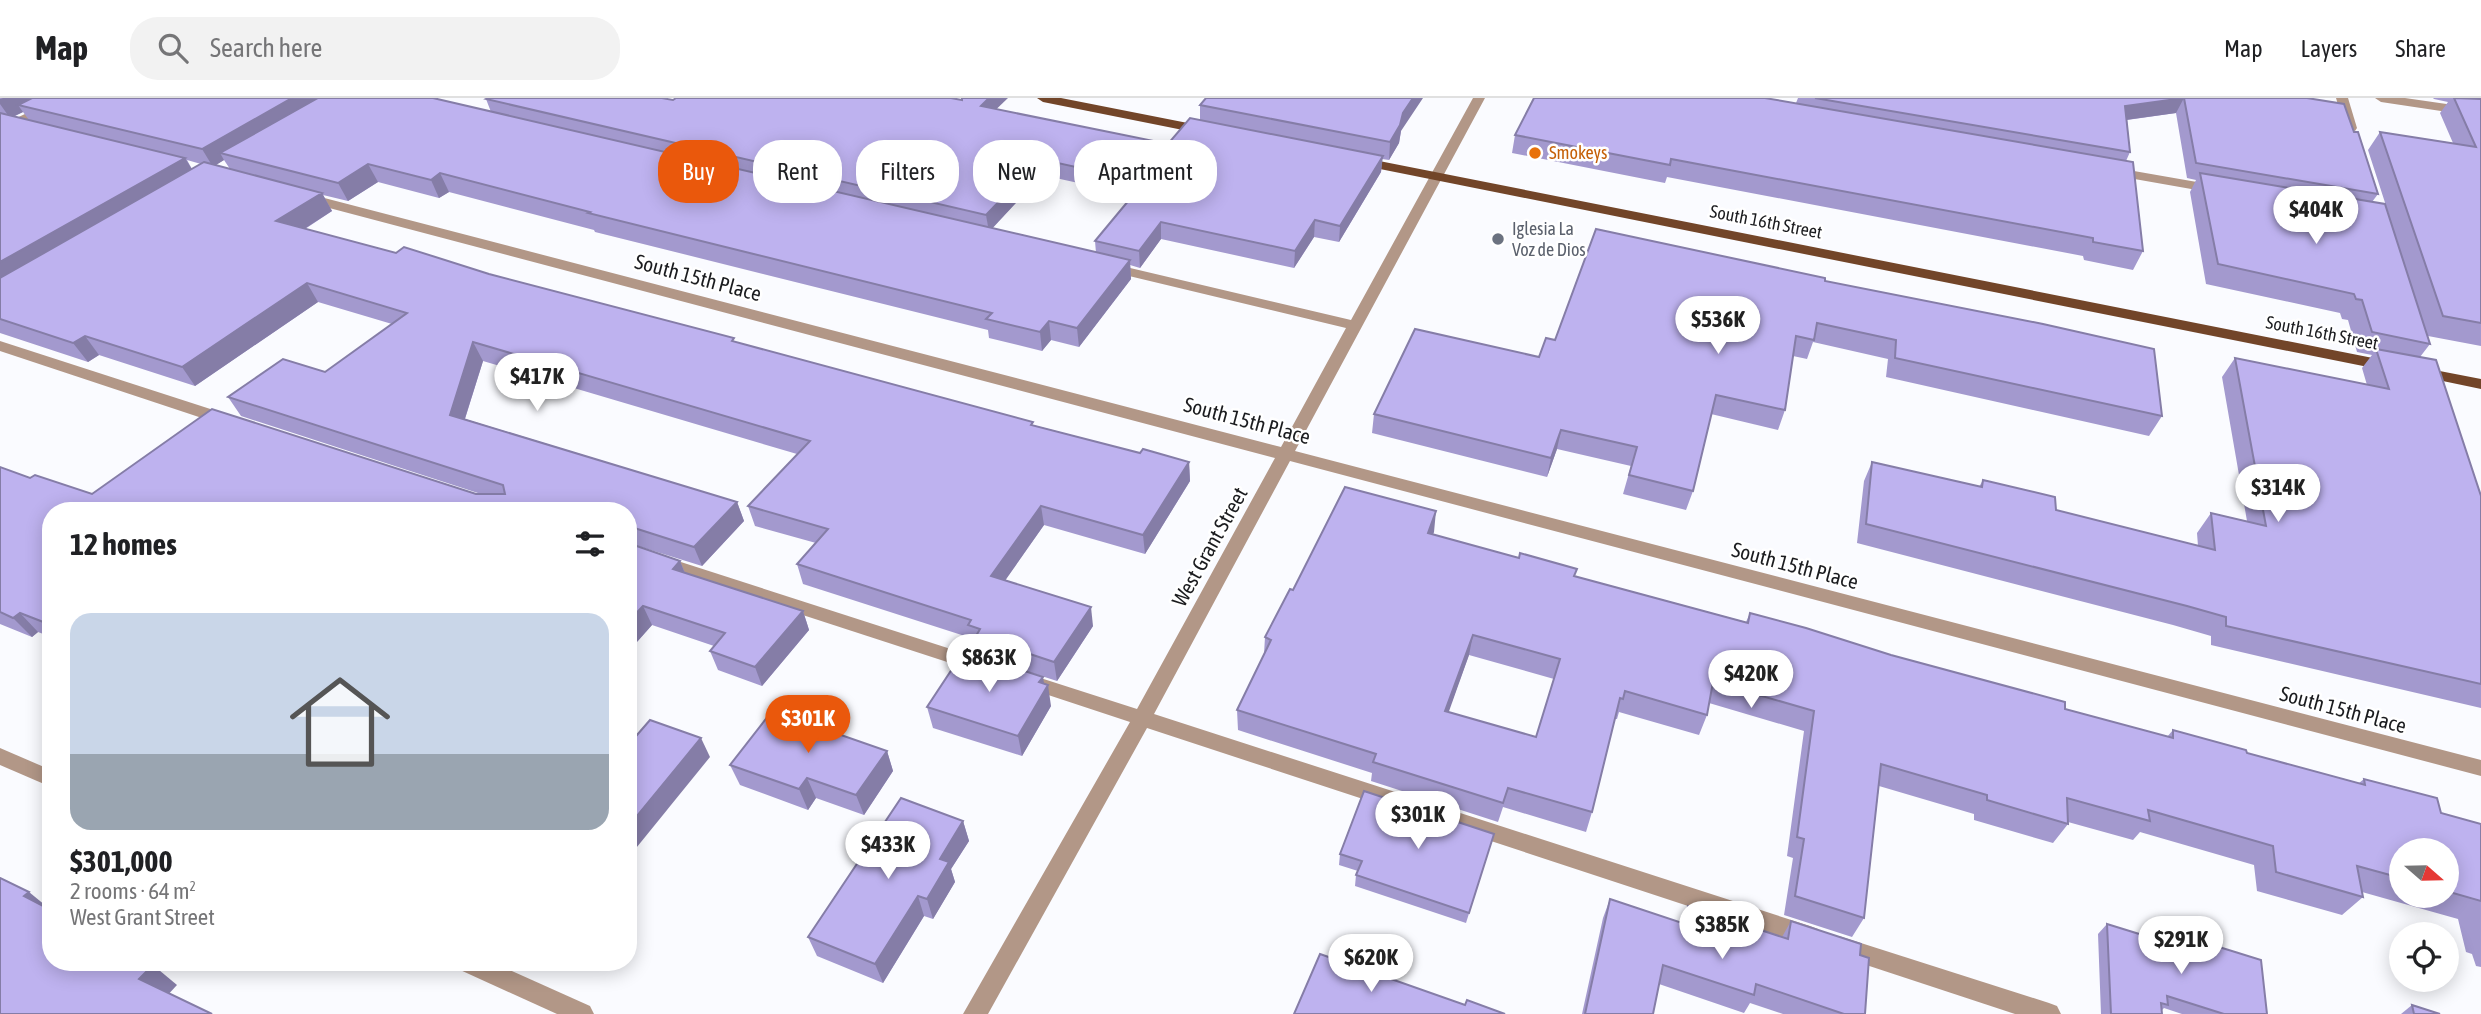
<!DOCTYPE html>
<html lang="en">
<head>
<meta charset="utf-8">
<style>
  :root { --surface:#fff; --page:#f2f2f2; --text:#202124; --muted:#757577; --line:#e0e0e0; --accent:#ea580c }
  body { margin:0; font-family:"Asap Condensed",sans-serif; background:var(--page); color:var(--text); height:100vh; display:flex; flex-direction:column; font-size:26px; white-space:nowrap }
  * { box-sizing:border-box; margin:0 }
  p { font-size:23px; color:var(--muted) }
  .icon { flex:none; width:38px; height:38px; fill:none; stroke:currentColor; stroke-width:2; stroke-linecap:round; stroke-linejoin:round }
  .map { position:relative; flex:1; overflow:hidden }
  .details { position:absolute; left:42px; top:404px; width:595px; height:469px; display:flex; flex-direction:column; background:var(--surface); border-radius:28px; box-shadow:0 4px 18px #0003 }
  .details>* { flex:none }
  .guide { position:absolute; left:658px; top:42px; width:665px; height:63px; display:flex; gap:14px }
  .needle { width:46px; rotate:110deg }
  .buttons { position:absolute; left:2389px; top:740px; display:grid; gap:14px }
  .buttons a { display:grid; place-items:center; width:70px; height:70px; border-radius:50%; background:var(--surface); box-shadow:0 4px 18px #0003; font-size:35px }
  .price { position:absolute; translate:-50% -60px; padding:0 16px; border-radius:24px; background:#fff; color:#222; font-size:23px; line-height:46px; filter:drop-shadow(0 2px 4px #0008) }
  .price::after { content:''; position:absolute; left:50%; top:42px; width:21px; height:16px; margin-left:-10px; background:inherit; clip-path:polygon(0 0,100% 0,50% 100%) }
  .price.selected { background:var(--accent); color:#fff }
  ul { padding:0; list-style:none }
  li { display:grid; align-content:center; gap:14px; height:371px; padding:0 28px }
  li span { display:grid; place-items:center; height:217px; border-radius:21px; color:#555 }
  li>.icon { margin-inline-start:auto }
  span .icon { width:126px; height:126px; fill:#fffc; stroke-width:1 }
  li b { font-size:30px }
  h2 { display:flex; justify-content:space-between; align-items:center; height:84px; padding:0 28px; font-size:30px }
  .pill { padding:0 24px; border-radius:28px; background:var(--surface); box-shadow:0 4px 18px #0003; font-size:24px; line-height:63px }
  .pill.selected { background:var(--accent); color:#fff }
  header { display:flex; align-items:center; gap:42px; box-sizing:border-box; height:98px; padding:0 35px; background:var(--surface); border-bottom:2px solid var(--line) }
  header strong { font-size:33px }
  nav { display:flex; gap:38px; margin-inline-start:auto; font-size:24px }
  .search { width:490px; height:63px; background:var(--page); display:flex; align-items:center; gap:18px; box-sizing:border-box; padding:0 24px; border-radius:28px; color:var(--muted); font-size:26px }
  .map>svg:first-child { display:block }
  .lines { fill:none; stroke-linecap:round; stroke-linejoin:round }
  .minor { fill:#b29787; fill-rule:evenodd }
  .major { fill:#724529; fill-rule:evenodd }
  .wall { fill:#a399ce; fill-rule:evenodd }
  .shaded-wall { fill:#857da7 }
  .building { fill:#beb2ef; stroke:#857da7; stroke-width:2; fill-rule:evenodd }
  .food-dot { fill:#e8710a; stroke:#fff; stroke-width:2.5 }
  .worship-dot { fill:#6b7280; stroke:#fff; stroke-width:2.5 }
  .labels { text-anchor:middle; stroke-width:5; stroke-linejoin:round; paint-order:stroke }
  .far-food-label { font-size:18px; fill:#c56008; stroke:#fff; text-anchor:start }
  .far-street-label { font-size:18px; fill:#1b1c1f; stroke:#fff }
  .far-worship-label { font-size:18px; fill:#5b616d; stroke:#fff; text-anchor:start }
  .street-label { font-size:21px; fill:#1b1c1f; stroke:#fff }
</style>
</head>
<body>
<header>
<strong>Map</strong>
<div class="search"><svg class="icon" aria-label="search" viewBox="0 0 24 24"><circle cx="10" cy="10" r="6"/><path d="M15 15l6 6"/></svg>Search here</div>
<nav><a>Map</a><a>Layers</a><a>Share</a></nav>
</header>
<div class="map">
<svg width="2481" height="916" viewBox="0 0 2481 916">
  <rect width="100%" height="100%" fill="#fafbff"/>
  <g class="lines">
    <g class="minor">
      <path d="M58 0H73L0 37V28Z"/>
      <path d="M1473 0H1485L1295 353 2481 662V678L1290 363 1154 616 1810 828 1818 831 1821 838 1818 845 1810 848 1147 630 988 916H963L1130 624 1021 588 1018 583 1021 578 1028 576 1137 611 1275 360 299 102 297 99 299 96H309L1281 349 1346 230 1104 172 1102 169 1109 165 1351 222Z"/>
      <path d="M2336 0H2348L2357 30 2355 33 2345 30Z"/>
      <path d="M2375 0H2405L2481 11V19L2381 4Z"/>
      <path d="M2111 69 2214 87 2220 91 2214 95 2106 76V70Z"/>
      <path d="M0 243 232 318 234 322 226 327 220 326 0 253Z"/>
      <path d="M628 447 988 563 990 568 988 573 981 575 628 460Z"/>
      <path d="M0 650 51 672V689L0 667Z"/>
      <path d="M1839 838 2049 905 2057 908 2061 916H2015L1839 858 1831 855 1828 848 1831 841Z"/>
      <path d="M455 864H492L590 908 594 916H557L458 871Z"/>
    </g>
    <g class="major">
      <path d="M1037 0H1061L1208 29 1214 33 1208 37 1043 4Z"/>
      <path d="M1359 59 2388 263 2396 268 2388 273 1355 66V60Z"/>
      <path d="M2419 269 2481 281V291L2414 277 2411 274Z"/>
    </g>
  </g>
  <g class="wall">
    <path d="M0 0 491 14 486 1 673 2 996 11 1168 46 1200 22V7L1401 33 1399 45 1389 62 1382 61 1381 74 1339 144 1314 139 1294 170 1161 141 1140 170 1130 167 1131 181 1079 249 1051 242 1042 253 989 240 988 232 595 134 594 132 449 94 439 100 378 84 348 103 323 97 332 113 305 131 396 155 489 176 1033 327 1140 355 1189 364 1190 383 1145 456 1044 427 1005 482 1093 528 1057 583 980 558 978 548 972 546 971 540 803 486 797 466 816 445 755 428 748 408 797 356 483 263 465 321 737 404 744 423 702 468 628 445V413H51V539L38 534 32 539 0 526V369L30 380 92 396H481L241 318 228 299 325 274 392 226 318 204 195 288 99 257 88 264 0 235ZM23 14 29 22 13 19ZM187 62 201 66 192 71ZM224 62 230 71 215 67ZM1042 77 1133 97 1095 143 1096 155 992 130Z"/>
    <path d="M1798 0H2307L2354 34 2378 96 2372 104 2389 117 2368 52 2380 34 2453 45 2440 15 2448 4 2434 1 2433 0H2481V248L2428 238 2430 246 2420 259 2481 398V610L2211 547V538L2173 527 1857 445 1864 383 1872 364 1979 389 1983 382 2056 412 2198 448 2197 435 2211 415 2247 423 2222 279 2235 260 2367 287 2362 270 2372 257 2357 254 2348 222 2342 221 2340 215 2206 186 2190 94 2196 82 2187 80 2176 15 2127 22 2130 54 2126 63 2143 153 2133 172 2084 162 2083 158 1667 79 1665 85 1512 55 1515 37 1796 5Z"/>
    <path d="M1825 183 2162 318 2149 338 1886 279 1888 261 1813 244 1807 261 1793 258 1785 312 1778 332 1711 316 1693 393 1686 412 1623 396 1631 368 1557 351 1547 379 1372 335 1374 316 1539 259 1555 242Z"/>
    <path d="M1434 434 1432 437 1575 478 1746 524 1750 515 2065 611 2167 639 2173 632 2247 655 2359 685 2364 681 2441 715 2481 726V869L2476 868 2472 856 2466 854 2458 821 2362 794 2363 799 2342 817 2257 793 2254 767 2140 734 2133 742 2068 724V726L2053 745 1974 722V716L1879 688 1864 820 1852 839 1784 817 1793 760 1787 758 1804 633 1709 605 1707 617 1699 637 1619 614 1617 621H1615L1592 714 1586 734 1503 709 1498 724 1371 683 1372 675 1238 632 1237 612 1264 556 1265 539 1293 492ZM1469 557 1554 581 1536 639 1448 614ZM2401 752H2446V798H2401Z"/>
    <path d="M628 445 680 463 685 475 803 513 809 532 762 588 718 572 710 553 714 548 652 527 628 554Z"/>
    <path d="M1051 608 1022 658 933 630 927 609Z"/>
    <path d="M887 653 893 673 864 717 816 700 808 712 740 687 730 667Z"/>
    <path d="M963 723 969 743 951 771 955 784 933 821 924 818 883 885 817 858 808 839Z"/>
    <path d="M1494 736 1466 825 1355 788 1356 777 1358 773 1339 767 1340 756Z"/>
    <path d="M1610 801 1681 825 1688 808 1782 839 1791 823 1860 857 1865 916H1783L1750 905 1744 915 1659 886 1653 916H1582L1603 820Z"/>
    <path d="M2107 826 2181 849 2190 840 2267 916H2182L2164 910 2162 912V916H2101L2098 836Z"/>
    <path d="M2412 907 2440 916H2401Z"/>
  </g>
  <g class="shaded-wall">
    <path d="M3 0H52L18 7 23 14 10 20 0 6V1Z"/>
    <path d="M292 0H332L220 55 224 62 213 69 202 51Z"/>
    <path d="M989 0H1008L983 24 981 8Z"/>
    <path d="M1413 0H1423L1401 33 1399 45 1389 62 1390 44 1403 15Z"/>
    <path d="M2184 0 2176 15 2118 23 2125 8Z"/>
    <path d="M1383 58 1381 74 1339 144 1340 128Z"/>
    <path d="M185 60 196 78 0 191V164Z"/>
    <path d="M1040 61 1042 77 989 134 986 117Z"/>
    <path d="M368 66 378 84 348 103 338 85Z"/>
    <path d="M440 75 449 94 439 100 431 82Z"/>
    <path d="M322 95 332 113 287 142 276 123Z"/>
    <path d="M1315 122 1314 139 1294 170 1295 153Z"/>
    <path d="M1161 124V141L1140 170 1139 153Z"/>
    <path d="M1130 162 1131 181 1079 249 1077 230Z"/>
    <path d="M307 185 318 204 195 288 182 269Z"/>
    <path d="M1049 223 1051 242 1042 253 1040 234Z"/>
    <path d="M85 238 99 257 88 264 73 245Z"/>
    <path d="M473 244 483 263 460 336 450 317Z"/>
    <path d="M1561 332 1557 351 1547 379 1551 360Z"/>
    <path d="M1189 364 1190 383 1145 456 1143 437Z"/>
    <path d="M737 404 744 423 702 468 694 449Z"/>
    <path d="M1041 408 1044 427 995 497 991 478Z"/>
    <path d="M1436 413 1434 434 1425 456 1428 435Z"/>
    <path d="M680 463 688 483 673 471Z"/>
    <path d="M643 508 652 527 628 554V524Z"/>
    <path d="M1091 509 1093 528 1057 583 1054 564Z"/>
    <path d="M803 513 809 532 762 588 755 569Z"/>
    <path d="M20 515 38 534 32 539 13 520Z"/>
    <path d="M1473 537 1469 557 1442 633 1445 613Z"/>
    <path d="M1043 579 1045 592 1048 587 1051 608 1022 658 1018 638 1039 584Z"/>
    <path d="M701 640 710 659 628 760V729Z"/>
    <path d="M887 653 893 673 864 717 856 697Z"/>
    <path d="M807 680 816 700 808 712 799 691Z"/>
    <path d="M963 723 969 743 951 771 955 784 933 821 927 801 940 761Z"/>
    <path d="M29 794 51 812 24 798Z"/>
    <path d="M918 798 924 818 883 885 875 866Z"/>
    <path d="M153 867 177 887 164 901 139 881Z"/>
  </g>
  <g class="building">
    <path d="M32 0H292L202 51 18 7Z"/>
    <path d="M318 0H433L1130 162 1077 230 1049 223 1040 234 986 221 992 215 588 115 590 114 440 75 431 82 368 66 338 85 220 55Z"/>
    <path d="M488 0H662L673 2 676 0H951L962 2V0H989L981 8 1168 46 1190 20 1383 58 1340 128 1315 122 1295 153 1161 124 1139 153 1095 143 1144 84 1040 61 986 117 486 1Z"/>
    <path d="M1206 0H1413L1403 15 1400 27 1390 44 1200 7Z"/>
    <path d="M1534 0H1765L2133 64 2143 153 2093 144V140L1671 61 1670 67 1515 37Z"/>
    <path d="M1815 0H2307L2344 6 2354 34H2358L2378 96 2196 65 2184 0 2125 8 2130 54Z"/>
    <path d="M2454 0 2481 1V225L2443 218 2380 34 2476 49Z"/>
    <path d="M0 15 185 60 0 164Z"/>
    <path d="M204 64 322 95 276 123 396 155 404 149 489 176 734 240 732 243 1033 324 1031 327 1140 355 1143 351 1189 364 1143 437 1041 408 991 478 1091 509 1054 564 976 538 980 531 968 527 971 522 797 466 828 431 748 408 810 343 473 244 450 317 737 404 694 449 628 428V413H51V527L20 515 13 520 0 514V369L30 380 35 377 92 396 212 311 476 396H505L503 387 228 299 283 261 325 274 407 215 307 185 182 269 85 238 73 245 0 221V180Z"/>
    <path d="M2200 75 2385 106 2430 246 2372 234 2362 202 2356 201 2354 196 2218 166Z"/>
    <path d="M1596 131 1825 180V183L2043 226 2154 251 2162 318 1895 260 1896 242 1817 225 1814 242 1796 238 1785 312 1716 297 1693 393 1629 377 1637 349 1561 332 1551 360 1374 316 1415 231 1539 259 1546 240 1555 242Z"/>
    <path d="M2376 251 2436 262 2481 398V586L2226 528V519L2187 508 1866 426 1872 364 1982 389 1983 382 2055 399 2056 412 2215 452 2211 415 2266 428 2235 260 2389 291Z"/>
    <path d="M1345 389 1436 413 1428 435 1519 460 1520 455 1577 471 1574 478 1748 525 1750 515 1806 530 1891 557 2065 604V611L2173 640V632L2246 652 2247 655 2365 687 2364 681 2437 700 2441 715 2481 726V803L2446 793V752H2401V780L2357 768 2363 799 2276 774 2273 748 2148 712 2150 723 2067 700 2068 726 1987 702V697L1881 666 1864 820 1795 798 1804 741 1797 739 1814 613 1713 584 1707 617 1625 593 1623 601 1620 600 1592 714 1508 690 1503 705 1373 664 1376 656 1237 612 1271 542 1265 539 1290 491 1293 492ZM1473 537 1560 561 1536 639 1445 613Z"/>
    <path d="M628 445 680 463 673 471 803 513 755 569 710 553 725 535 643 508 628 524Z"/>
    <path d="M964 553 1043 579 1039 584 1048 587 1018 638 927 609Z"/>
    <path d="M772 613 887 653 856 697 807 680 799 691 730 667Z"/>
    <path d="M650 622 701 640 628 729V634L637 637Z"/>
    <path d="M1364 693 1494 736 1469 815 1356 777 1362 763 1340 756Z"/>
    <path d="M901 700 963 723 940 761 949 764 927 801 918 798 875 866 808 839Z"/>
    <path d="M0 780 29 794 24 798 51 812V864H147L153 867 139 881 212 916H0Z"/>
    <path d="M1610 801 1685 826 1688 808 1788 841 1791 823 1861 846 1860 857 1869 860 1865 916H1844L1756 886 1754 897 1663 867 1653 916H1585Z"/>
    <path d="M2107 826 2191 852 2190 840 2261 862 2267 916H2224L2167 898 2168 907 2161 905 2162 916H2111Z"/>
    <path d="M1320 856 1465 907 1467 902 1505 916H1294Z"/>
    <path d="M2412 907 2440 916H2414Z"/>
  </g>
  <circle class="food-dot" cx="1535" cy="55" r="7"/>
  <circle class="worship-dot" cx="1498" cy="141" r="7"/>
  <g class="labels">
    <g class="far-food-label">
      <text x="1549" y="61">Smokeys</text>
    </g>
    <g class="far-street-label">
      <text transform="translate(1766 124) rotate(11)" y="6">South 16th Street</text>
      <text transform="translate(2322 235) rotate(11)" y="6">South 16th Street</text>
    </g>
    <g class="far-worship-label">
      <text x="1512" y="137">Iglesia La<tspan x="1512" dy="21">Voz de Dios</tspan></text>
    </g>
    <g class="street-label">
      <text transform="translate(698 180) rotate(15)" y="7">South 15th Place</text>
      <text transform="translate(1247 323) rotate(15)" y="7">South 15th Place</text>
      <text transform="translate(1210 449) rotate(-61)" y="7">West Grant Street</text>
      <text transform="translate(1795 468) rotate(15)" y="7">South 15th Place</text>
      <text transform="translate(2343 612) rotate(15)" y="7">South 15th Place</text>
    </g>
  </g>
</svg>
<div class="buttons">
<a><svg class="needle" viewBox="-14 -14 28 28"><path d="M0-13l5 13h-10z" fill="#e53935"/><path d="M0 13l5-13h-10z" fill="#757577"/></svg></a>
<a><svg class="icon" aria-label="locate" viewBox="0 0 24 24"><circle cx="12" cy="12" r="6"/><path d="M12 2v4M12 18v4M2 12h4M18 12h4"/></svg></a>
</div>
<b class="price" style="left:2316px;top:148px">$404K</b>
<b class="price" style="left:1718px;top:258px">$536K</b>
<b class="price" style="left:537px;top:315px">$417K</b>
<b class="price" style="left:2278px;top:426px">$314K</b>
<b class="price" style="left:989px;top:596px">$863K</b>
<b class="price" style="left:1751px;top:612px">$420K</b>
<b class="price selected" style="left:808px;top:657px">$301K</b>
<b class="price" style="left:1418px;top:753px">$301K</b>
<b class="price" style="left:888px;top:783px">$433K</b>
<b class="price" style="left:1722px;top:863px">$385K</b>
<b class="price" style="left:2181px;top:878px">$291K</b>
<b class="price" style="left:1371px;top:896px">$620K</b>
<div class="guide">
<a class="pill selected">Buy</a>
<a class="pill">Rent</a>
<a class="pill">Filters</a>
<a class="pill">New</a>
<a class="pill">Apartment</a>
</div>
<section class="details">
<h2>12 homes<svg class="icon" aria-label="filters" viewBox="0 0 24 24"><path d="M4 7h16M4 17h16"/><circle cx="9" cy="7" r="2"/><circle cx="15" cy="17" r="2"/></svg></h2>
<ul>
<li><span style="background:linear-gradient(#c9d6e8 65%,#9aa5b1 0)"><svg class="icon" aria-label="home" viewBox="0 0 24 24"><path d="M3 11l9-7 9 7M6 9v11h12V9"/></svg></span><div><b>$301,000</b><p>2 rooms · 64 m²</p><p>West Grant Street</p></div></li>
</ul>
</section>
</div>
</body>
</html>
